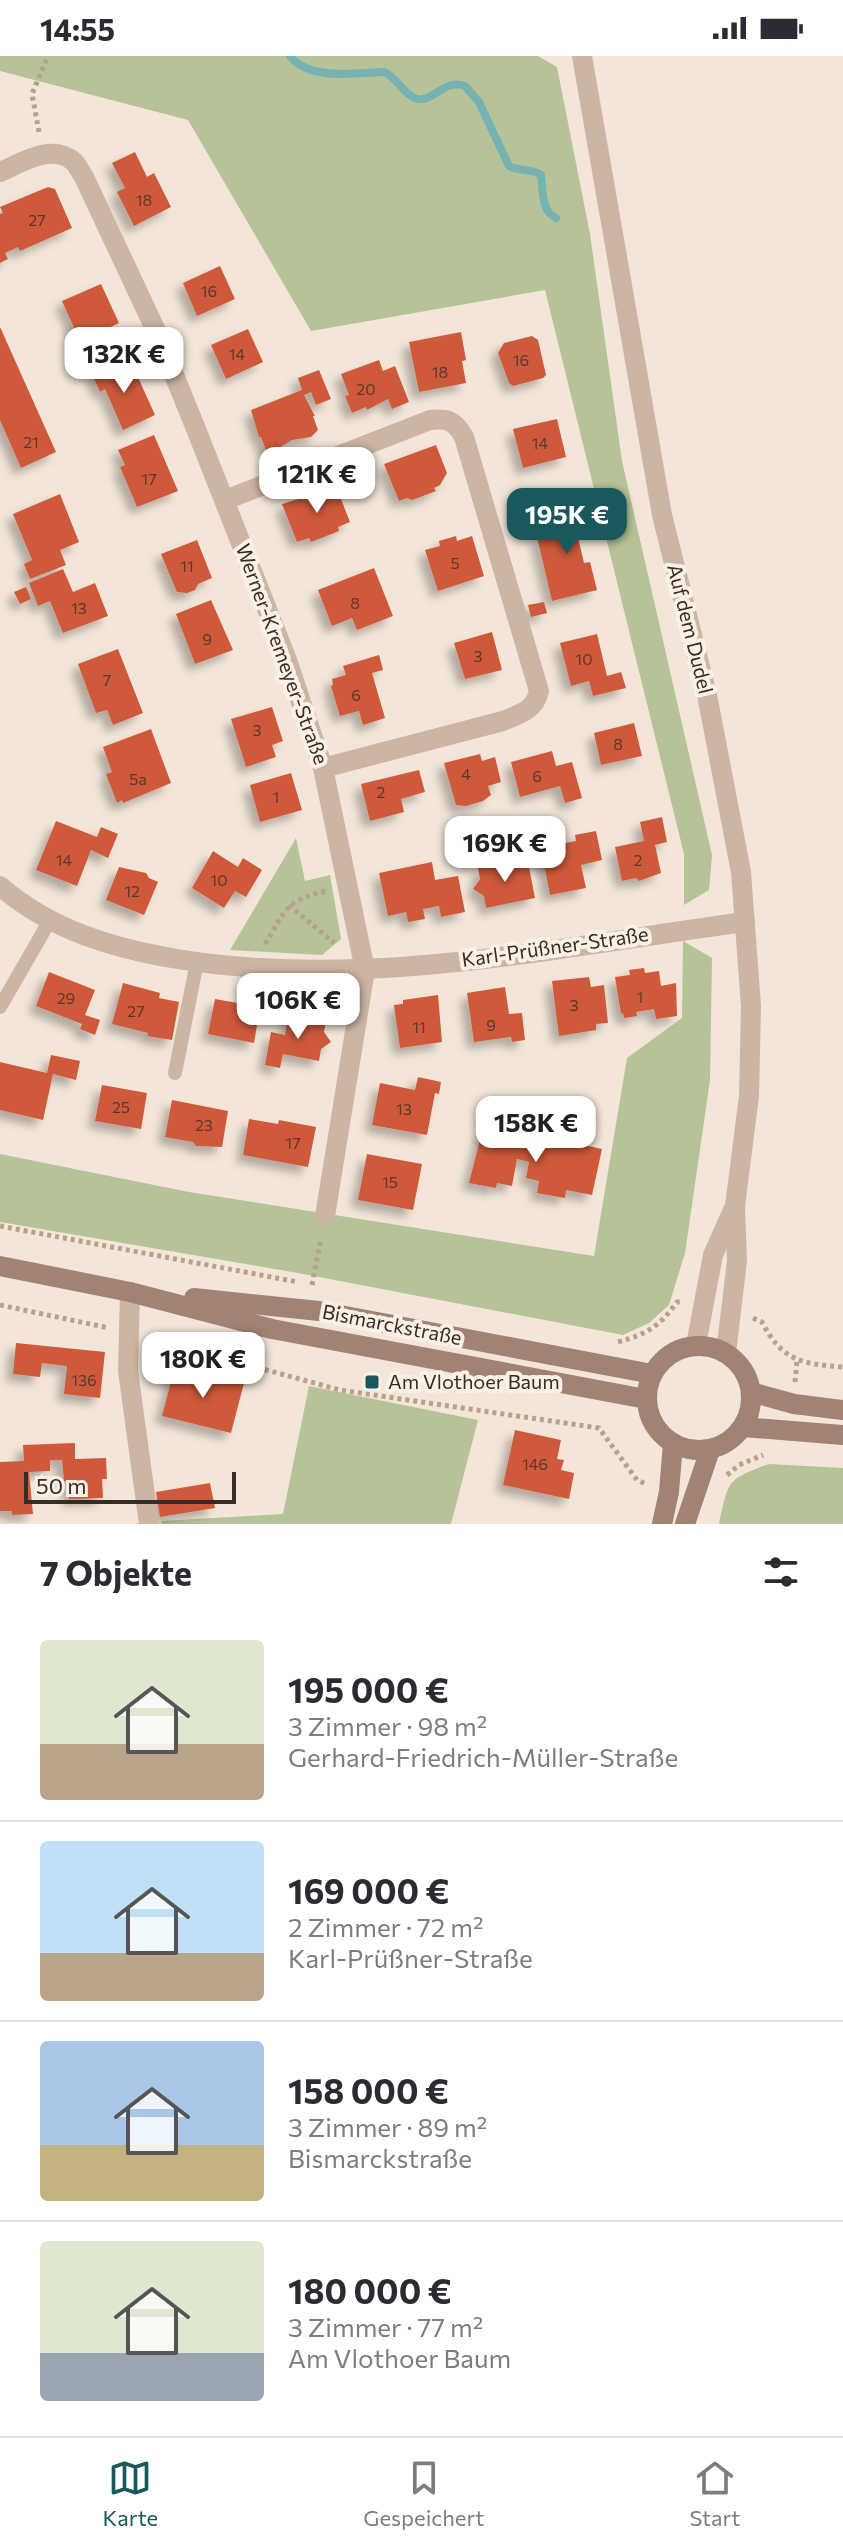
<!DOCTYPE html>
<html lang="de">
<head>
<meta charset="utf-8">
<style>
  :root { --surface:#fff; --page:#f7f7f7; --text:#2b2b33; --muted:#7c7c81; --line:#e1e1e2; --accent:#19595b }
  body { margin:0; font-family:Commissioner,sans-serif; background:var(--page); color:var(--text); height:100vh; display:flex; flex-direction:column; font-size:30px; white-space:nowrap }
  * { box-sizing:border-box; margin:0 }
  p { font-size:26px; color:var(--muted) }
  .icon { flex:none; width:44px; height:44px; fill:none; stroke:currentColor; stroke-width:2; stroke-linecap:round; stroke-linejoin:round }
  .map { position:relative; height:1468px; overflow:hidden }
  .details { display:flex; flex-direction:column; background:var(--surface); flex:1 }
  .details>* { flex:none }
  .scale { position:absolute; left:24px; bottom:20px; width:212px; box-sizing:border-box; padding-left:8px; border:4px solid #372b26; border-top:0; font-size:22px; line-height:28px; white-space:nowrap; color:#372b26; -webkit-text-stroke:6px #fbf0e5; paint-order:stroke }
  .price { position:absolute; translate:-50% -68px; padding:0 18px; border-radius:16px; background:#fff; color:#222; font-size:26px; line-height:52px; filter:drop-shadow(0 2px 4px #0008) }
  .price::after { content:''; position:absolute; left:50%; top:48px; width:24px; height:18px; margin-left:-12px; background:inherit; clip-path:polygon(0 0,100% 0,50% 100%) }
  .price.current { background:var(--accent); color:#fff }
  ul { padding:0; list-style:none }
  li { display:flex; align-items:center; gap:24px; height:200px; padding:0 40px }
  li+li { border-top:2px solid var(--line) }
  li span { display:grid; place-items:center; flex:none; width:224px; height:160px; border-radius:8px; color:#555 }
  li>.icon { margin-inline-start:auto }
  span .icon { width:96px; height:96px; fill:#fffc; stroke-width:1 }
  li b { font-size:34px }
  h2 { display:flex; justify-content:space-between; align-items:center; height:96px; padding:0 40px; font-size:34px }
  .status { display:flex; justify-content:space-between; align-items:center; height:56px; padding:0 40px; background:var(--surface); direction:ltr }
  .status svg { height:22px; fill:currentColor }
  .menu { display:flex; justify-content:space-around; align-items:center; height:112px; border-top:2px solid var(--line); background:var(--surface); font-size:22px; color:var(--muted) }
  .menu a { display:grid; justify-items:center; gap:4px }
  .menu .current { color:var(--accent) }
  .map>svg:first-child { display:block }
  .green { fill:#b6c398 }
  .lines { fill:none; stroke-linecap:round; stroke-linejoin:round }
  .stream { stroke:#76b2b2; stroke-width:8 }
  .building { fill:#cf5a3b; filter:url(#shadow) }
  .path { stroke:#b89f8e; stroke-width:5; stroke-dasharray:4 4; stroke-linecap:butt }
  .lane { stroke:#ccb5a4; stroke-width:14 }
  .street { stroke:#ccb5a4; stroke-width:20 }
  .secondary { stroke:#a08375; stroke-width:20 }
  .poi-dot { fill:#19595b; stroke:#fbf0e5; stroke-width:3 }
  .labels { text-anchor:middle; stroke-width:8; stroke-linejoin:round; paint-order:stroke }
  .number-label { font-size:16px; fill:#5d372b }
  .street-label { font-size:20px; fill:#372b26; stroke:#fbf0e5 }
  .poi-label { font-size:20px; fill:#372b26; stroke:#fbf0e5; text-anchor:start }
</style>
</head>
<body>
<div class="status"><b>14:55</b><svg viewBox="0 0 49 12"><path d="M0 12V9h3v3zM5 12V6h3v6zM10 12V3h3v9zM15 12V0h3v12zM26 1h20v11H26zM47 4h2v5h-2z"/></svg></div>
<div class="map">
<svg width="843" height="1468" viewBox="0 0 843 1468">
  <defs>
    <filter id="shadow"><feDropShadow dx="-7" dy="7" stdDeviation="4" flood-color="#0004"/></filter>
  </defs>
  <rect width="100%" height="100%" fill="#f3e6d9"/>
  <g class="green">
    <path d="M0 0H538L557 11 590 178 622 405 712 799 709 834 684 849V798L545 234 311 275 188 64 0 15Z"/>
    <path d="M296 782 305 825 330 819 341 883 322 899 230 894Z"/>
    <path d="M683 885 712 902 710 1024 685 1197 669 1249 649 1267 623 1279 298 1217 0 1166V1098L189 1136 594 1200 627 1002 682 962Z"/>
    <path d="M309 1330 478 1364 451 1468H162L161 1465 283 1458Z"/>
    <path d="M769 1408 843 1412V1468H719C729 1424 726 1424 769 1408Z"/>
  </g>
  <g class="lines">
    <path class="stream" d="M290 0C309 25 356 17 384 16 397 21 403 38 415 42 432 49 443 22 465 30L479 46 509 110C520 116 532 112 541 119 543 134 541 155 556 162"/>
  </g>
  <g class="building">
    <path d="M135 96 147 121 154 117 171 151 134 170 117 136 125 132 112 107Z"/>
    <path d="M48 131 55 133 72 172 20 195 18 191 5 197 8 203 0 207V158L3 157 0 151Z"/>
    <path d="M220 210 235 243 197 260 183 227Z"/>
    <path d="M101 228 119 267 80 285 62 245Z"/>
    <path d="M0 271 56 396 21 412 0 364Z"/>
    <path d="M248 273 263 306 226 323 211 289Z"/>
    <path d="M461 276 466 304 462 305 466 327 419 336 409 286Z"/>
    <path d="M532 280 538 284 546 319 543 322 513 330 509 327 498 297 504 287Z"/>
    <path d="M379 304 383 315 395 310 409 346 392 353 388 343 367 354 366 351 352 357 345 340 349 339 341 318Z"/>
    <path d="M120 305 128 323 137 319 155 359 123 374 105 333 100 336 92 318Z"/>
    <path d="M319 314 331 343 316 349 311 336 304 339 315 360H313L318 374 311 381 292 384 275 394H266L261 381H259L251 354 302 334 298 322Z"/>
    <path d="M557 363 566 401 523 412 513 373Z"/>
    <path d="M154 379 178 435 137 451 120 411 125 409 118 394Z"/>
    <path d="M436 389 447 417 440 429 434 432 436 435 412 444 407 442 399 445 384 408Z"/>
    <path d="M335 428 350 466 338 471 339 475 311 486 309 482 297 486 282 448 321 436 320 433Z"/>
    <path d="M60 438 79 486 60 494 66 509 30 523 24 508 32 504 13 458Z"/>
    <path d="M582 446 587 470 576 473 584 507 590 506 597 534 552 545 537 481 562 475 557 452Z"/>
    <path d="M456 480 457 485 472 480 484 520 438 535 425 494 440 490 439 485Z"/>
    <path d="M197 484 212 522 198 528 195 534 187 537 177 536 161 498Z"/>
    <path d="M374 512 393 560 357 574 352 562 332 570 318 534Z"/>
    <path d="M63 513 73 536 95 527 108 560 63 577 50 545 38 550 29 527Z"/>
    <path d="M26 531 31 543 20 548 14 536Z"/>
    <path d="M211 544 233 594 195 608 176 558Z"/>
    <path d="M544 546 547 557 531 561 528 549Z"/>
    <path d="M492 576 502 614 465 623 454 587Z"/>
    <path d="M597 578 607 620 621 616 626 632 593 640 589 625 571 630 560 587Z"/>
    <path d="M118 593 143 657 113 669 107 654 96 657 78 608Z"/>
    <path d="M379 599 383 614 372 617 385 662 363 669 359 655 340 660 331 630 333 629 332 623 346 619 343 610Z"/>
    <path d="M272 651 283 685 272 689 276 701 246 711 231 663Z"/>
    <path d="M634 667 642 700 601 709 594 677Z"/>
    <path d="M151 673 171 727 123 747 122 744 117 747 106 718 112 716 103 691Z"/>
    <path d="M552 695 556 710 572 706 582 742 565 747 560 730 520 741 511 706Z"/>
    <path d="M480 698 482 705 495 701 501 726 488 730 491 739 483 745 466 750 456 749 444 707Z"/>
    <path d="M419 714 425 736 401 743 404 756 370 765 361 728Z"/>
    <path d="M291 717 302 754 260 766 250 729Z"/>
    <path d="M662 761 667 786 655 789 661 817 639 825 636 822 622 825 615 791 644 785 640 766Z"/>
    <path d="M56 765 97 781 101 771 118 778 108 802 91 794 77 830 36 814Z"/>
    <path d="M596 775 602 804 581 809 586 832 550 839 541 792 576 785 575 779Z"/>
    <path d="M213 795 238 811 243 802 262 814 246 841 235 835 224 852 192 832Z"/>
    <path d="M515 805 516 808 528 806 535 842 486 852 484 840 473 833 480 823 478 812Z"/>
    <path d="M432 806 435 824 458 820 465 856 441 861 439 850 423 853 425 863 408 866 406 856 388 860 379 817Z"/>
    <path d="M119 811 146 817 149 822 158 826 144 859 106 844Z"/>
    <path d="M644 912 645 917 659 915 661 930 676 927 677 960 656 963 654 953 636 956 637 960 624 962 623 957 621 958 615 921 630 919 629 914Z"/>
    <path d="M49 916 95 934 85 959 100 964 95 979 80 973 82 968 36 950Z"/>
    <path d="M589 921 591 931 604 929 608 967 596 968V974L559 980 552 925Z"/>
    <path d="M123 927 160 937 159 942 179 946 172 984 147 980 148 977 112 968Z"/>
    <path d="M505 931 509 958 522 957 525 984 512 986 511 981 474 986 467 937Z"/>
    <path d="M438 939 442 986 400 992 394 949 403 948V944Z"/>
    <path d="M215 943 260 951 254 987 208 978Z"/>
    <path d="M289 958 326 965 324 976 331 986 321 993 319 1005 283 998 280 1012 265 1009 271 976 285 979Z"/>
    <path d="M51 999 80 1005 76 1024 53 1018 43 1064 0 1054V1006L47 1017Z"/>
    <path d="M418 1021 441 1026 439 1038 435 1037 427 1079 372 1069 380 1027 415 1034Z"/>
    <path d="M102 1029 147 1037 141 1073 95 1065Z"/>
    <path d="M172 1044 228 1055 222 1091 196 1090 193 1086 165 1081Z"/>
    <path d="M249 1063 278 1068 279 1064 316 1071 308 1111 243 1099Z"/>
    <path d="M512 1075 535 1079 534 1088 553 1092 555 1083 602 1093 592 1139 566 1134 565 1142 537 1137 539 1125 526 1122 529 1106 517 1103 512 1130 497 1127 496 1132 469 1127 482 1076 511 1082Z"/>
    <path d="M367 1098 422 1108 413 1154 358 1144Z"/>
    <path d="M16 1287 105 1296 100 1342 64 1338 67 1310 42 1307 40 1321 13 1318Z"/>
    <path d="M175 1310 244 1327 231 1377 162 1360Z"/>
    <path d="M515 1374 561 1384 557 1403 564 1404 561 1414 574 1417 569 1443 503 1429Z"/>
    <path d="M75 1387V1403L106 1402 107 1423H102L103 1442 69 1443V1425H64L62 1404H50V1415L29 1416 33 1458 12 1459V1455H0V1406L24 1405 23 1389Z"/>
    <path d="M210 1427 215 1452 160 1461 156 1436Z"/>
  </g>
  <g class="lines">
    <g class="path">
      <path d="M39 76 32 38 48 0"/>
      <path d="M289 849 334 887"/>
      <path d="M265 888C287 853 284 845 326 835"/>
      <path d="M0 1170 298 1226"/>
      <path d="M312 1229 321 1182"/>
      <path d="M0 1249 109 1272"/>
      <path d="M753 1262 762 1266C782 1305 802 1308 843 1311"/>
      <path d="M149 1282 340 1334 599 1372 637 1424 646 1428"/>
      <path d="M618 1286C647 1278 659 1271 677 1246H681"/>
      <path d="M795 1326 797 1305"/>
      <path d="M727 1419 739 1409 763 1399"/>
    </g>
    <g class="lane">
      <path d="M0 951 49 866"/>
      <path d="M175 1017 197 906"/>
    </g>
    <g class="street">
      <path d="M582 0 662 459 707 639 741 816 751 950 749 1040 735 1150 737 1205 726 1297"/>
      <path d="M0 116C21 107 51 87 73 105 77 108 81 117 84 121L157 277 196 373 287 604 323 712 365 914 325 1160"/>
      <path d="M225 444 430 364C448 362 455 365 464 381L539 635C535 654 520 658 503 665L323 712"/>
      <path d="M0 830C51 874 112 892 177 903 367 934 557 891 745 866"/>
      <path d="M130 1236 128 1315 149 1468"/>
      <path d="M696 1289 713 1199 733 1154"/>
    </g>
    <g class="secondary">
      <path d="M0 1210 130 1236 272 1273 646 1343"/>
      <path d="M194 1242 319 1255 652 1318"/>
      <circle cx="699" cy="1342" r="52"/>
      <path d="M751 1336 794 1348 843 1354"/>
      <path d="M743 1371 843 1379"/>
      <path d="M662 1468 669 1436 673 1387"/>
      <path d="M685 1468 710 1394"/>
    </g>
  </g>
  <rect class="poi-dot" x="364" y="1318" width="16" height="16" rx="4"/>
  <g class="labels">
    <g class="number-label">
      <text x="144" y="150">18</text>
      <text x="37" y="170">27</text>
      <text x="209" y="241">16</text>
      <text x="237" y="304">14</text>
      <text x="521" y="310">16</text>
      <text x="440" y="322">18</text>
      <text x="366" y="339">20</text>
      <text x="31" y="392">21</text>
      <text x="540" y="393">14</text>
      <text x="149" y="429">17</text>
      <text x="455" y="513">5</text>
      <text x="187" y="516">11</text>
      <text x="355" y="553">8</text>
      <text x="79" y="558">13</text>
      <text x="207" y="589">9</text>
      <text x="478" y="606">3</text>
      <text x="584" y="609">10</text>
      <text x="107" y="630">7</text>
      <text x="356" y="645">6</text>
      <text x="257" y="680">3</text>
      <text x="618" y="694">8</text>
      <text x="466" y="724">4</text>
      <text x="537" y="726">6</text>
      <text x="138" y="729">5a</text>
      <text x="381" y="742">2</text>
      <text x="276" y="747">1</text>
      <text x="64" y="810">14</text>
      <text x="638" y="810">2</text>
      <text x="219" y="830">10</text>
      <text x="132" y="841">12</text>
      <text x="640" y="947">1</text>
      <text x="66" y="948">29</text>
      <text x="574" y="955">3</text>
      <text x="136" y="961">27</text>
      <text x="491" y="975">9</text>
      <text x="419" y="977">11</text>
      <text x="121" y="1057">25</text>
      <text x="404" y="1059">13</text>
      <text x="204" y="1075">23</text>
      <text x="293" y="1093">17</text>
      <text x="390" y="1132">15</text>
      <text x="84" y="1330">136</text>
      <text x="535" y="1414">146</text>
    </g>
    <g class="street-label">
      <text transform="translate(690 573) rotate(76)" y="7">Auf dem Dudel</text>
      <text transform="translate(282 598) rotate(70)" y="7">Werner-Kremeyer-Straße</text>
      <text transform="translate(555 891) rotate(-8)" y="7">Karl-Prüßner-Straße</text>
      <text transform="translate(392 1269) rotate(11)" y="7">Bismarckstraße</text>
    </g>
    <g class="poi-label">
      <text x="388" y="1333">Am Vlothoer Baum</text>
    </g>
  </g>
</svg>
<div class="scale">50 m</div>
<b class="price" style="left:124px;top:339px">132K €</b>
<b class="price" style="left:317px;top:459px">121K €</b>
<b class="price current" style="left:567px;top:500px">195K €</b>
<b class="price" style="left:505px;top:828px">169K €</b>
<b class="price" style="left:298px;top:985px">106K €</b>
<b class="price" style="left:536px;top:1108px">158K €</b>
<b class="price" style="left:203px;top:1344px">180K €</b>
</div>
<section class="details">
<h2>7 Objekte<svg class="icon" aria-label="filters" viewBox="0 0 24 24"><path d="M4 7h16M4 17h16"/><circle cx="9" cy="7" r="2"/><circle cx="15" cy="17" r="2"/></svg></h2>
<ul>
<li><span style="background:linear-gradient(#dfe7d0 65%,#b9a48a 0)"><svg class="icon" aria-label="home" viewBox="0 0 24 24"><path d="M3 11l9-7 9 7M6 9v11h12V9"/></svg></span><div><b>195 000 €</b><p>3 Zimmer · 98 m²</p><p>Gerhard-Friedrich-Müller-Straße</p></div></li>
<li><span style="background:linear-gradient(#bfe0f5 70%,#b9a48a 0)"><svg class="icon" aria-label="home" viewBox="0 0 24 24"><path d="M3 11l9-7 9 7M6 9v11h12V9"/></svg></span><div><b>169 000 €</b><p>2 Zimmer · 72 m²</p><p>Karl-Prüßner-Straße</p></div></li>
<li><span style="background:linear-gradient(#a9c7e8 65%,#c2b280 0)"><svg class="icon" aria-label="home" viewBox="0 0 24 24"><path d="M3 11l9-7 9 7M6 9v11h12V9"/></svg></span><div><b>158 000 €</b><p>3 Zimmer · 89 m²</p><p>Bismarckstraße</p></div></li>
<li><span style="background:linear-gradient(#dfe7d0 70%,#9aa5b1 0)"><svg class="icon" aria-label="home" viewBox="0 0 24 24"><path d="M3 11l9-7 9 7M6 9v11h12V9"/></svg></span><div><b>180 000 €</b><p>3 Zimmer · 77 m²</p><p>Am Vlothoer Baum</p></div></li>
</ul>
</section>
<nav class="menu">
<a class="current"><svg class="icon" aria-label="map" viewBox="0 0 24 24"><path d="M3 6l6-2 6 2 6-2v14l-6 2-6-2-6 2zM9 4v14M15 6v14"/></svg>Karte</a>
<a><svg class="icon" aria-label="saved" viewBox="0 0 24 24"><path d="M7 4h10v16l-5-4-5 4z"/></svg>Gespeichert</a>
<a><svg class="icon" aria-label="home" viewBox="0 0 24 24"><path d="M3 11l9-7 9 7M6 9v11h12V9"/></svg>Start</a>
</nav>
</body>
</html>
